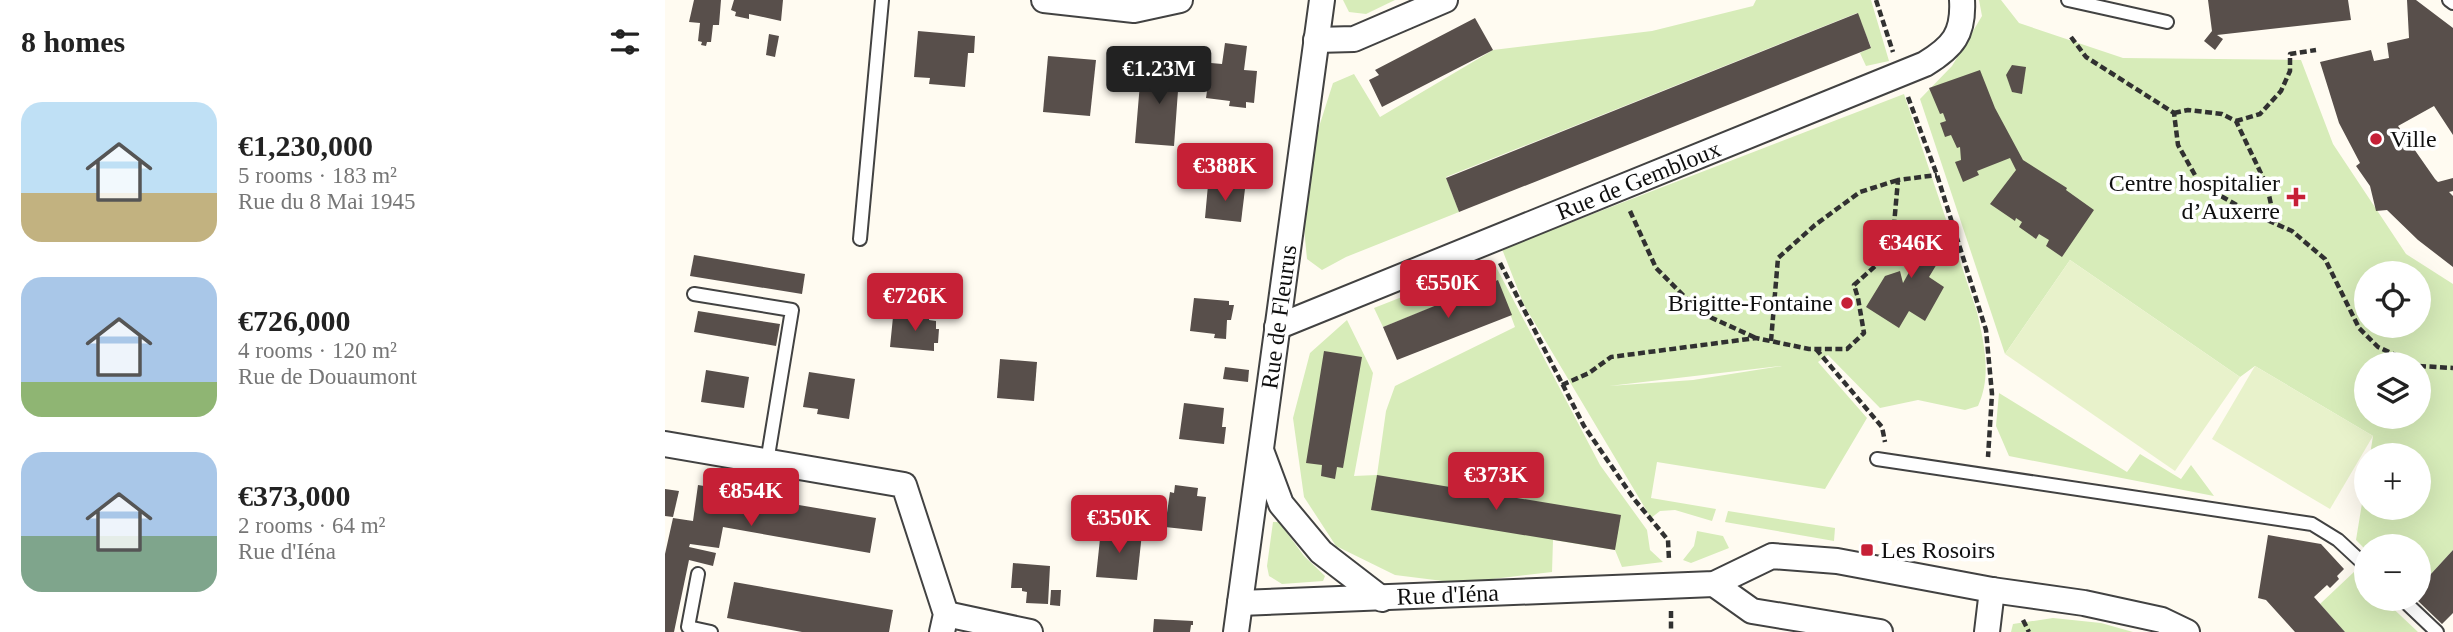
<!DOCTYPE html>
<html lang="en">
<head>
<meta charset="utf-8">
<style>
  :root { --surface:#fff; --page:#f2f2f2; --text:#222; --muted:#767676; --accent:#c62036 }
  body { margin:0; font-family:"Times New Roman",serif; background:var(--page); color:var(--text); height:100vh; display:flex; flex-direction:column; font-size:26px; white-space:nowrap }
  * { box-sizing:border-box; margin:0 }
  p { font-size:23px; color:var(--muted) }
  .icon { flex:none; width:38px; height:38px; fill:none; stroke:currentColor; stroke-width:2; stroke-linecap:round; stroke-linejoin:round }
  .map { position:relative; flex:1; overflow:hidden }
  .drawer { display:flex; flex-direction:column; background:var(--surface); width:665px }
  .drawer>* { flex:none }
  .tools { position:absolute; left:1689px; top:261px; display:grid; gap:14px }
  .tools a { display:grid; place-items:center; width:77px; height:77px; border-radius:50%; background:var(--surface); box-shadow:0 7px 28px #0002; font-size:35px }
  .price { position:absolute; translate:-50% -60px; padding:0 16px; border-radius:7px; background:var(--accent); color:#fff; font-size:23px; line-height:46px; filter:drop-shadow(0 2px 4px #0008) }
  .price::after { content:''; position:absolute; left:50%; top:42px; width:21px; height:16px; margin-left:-10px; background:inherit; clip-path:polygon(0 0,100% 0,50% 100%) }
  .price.active { background:#222; color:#fff }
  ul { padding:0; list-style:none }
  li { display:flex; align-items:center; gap:21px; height:175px; padding:0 21px }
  li span { display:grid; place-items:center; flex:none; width:196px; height:140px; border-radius:21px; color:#555 }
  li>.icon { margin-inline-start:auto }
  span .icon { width:84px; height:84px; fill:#fffc; stroke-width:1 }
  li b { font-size:30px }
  h2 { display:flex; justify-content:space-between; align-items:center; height:84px; padding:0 21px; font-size:30px }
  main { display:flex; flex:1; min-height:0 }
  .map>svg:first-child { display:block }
  .green { fill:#d7ecb9; fill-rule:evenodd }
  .pitch { fill:#e8f2cb }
  .building { fill:#584f4b }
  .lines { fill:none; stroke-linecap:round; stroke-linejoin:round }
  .lane-casing { stroke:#424242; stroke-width:16 }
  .street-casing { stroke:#424242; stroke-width:28 }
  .path { stroke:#313131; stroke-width:4.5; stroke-dasharray:7 3.5; stroke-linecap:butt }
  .lane { stroke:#fff; stroke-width:12 }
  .street { stroke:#fff; stroke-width:24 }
  .poi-dot { fill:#c62036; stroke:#fff; stroke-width:2.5 }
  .labels { text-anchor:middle; stroke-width:7; stroke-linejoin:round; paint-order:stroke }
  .poi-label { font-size:24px; fill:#0f0f0f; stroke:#fff; text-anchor:start }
  .street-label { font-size:24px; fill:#0f0f0f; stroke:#fff }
</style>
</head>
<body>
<main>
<section class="drawer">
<h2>8 homes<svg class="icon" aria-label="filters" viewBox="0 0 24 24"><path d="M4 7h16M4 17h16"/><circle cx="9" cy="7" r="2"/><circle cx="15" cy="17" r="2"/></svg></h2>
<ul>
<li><span style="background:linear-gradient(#bfe0f5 65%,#c2b280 0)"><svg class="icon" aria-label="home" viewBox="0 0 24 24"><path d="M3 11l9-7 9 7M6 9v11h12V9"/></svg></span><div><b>€1,230,000</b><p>5 rooms · 183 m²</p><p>Rue du 8 Mai 1945</p></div></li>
<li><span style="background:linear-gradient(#a9c7e8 75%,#8fb573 0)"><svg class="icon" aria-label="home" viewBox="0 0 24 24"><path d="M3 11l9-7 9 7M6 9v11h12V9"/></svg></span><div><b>€726,000</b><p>4 rooms · 120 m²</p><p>Rue de Douaumont</p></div></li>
<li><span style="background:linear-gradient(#a9c7e8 60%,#7fa58c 0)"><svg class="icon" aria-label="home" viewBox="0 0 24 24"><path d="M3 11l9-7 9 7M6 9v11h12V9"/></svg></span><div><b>€373,000</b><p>2 rooms · 64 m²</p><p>Rue d'Iéna</p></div></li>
</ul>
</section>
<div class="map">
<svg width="1788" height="632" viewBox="0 0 1788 632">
  <rect width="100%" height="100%" fill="#fffbf1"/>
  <g class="green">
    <path d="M678 0H730L701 14 684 12Z"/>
    <path d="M1091 0H1206L1224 61 1201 66 1195 53 1206 47 1192 13 781 177 794 212 681 257 657 270 642 259 638 218 653 130 668 83 689 74 715 117 828 50 987 31 1088 6Z"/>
    <path d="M1314 0H1336L1354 23 1458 58 1636 60 1668 144 1741 254 1788 284V550L1754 587V546H1701V550L1691 540 1701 479V508H1754V455H1705L1708 436 1590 366 1575 377 1405 260 1340 354 1255 99 1287 66 1317 16ZM1701 273H1754V326H1701ZM1701 364H1754V416H1701Z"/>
    <path d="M1239 94 1312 312C1319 343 1327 376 1313 406L1300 410 1253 400 1215 408 1163 355 1153 362 1202 418 1160 489 992 462 986 498 1051 509 1047 521 1010 510 995 511 986 518 859 305 837 249ZM1117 366 1028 380 944 386 1116 366Z"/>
    <path d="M828 261 935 465 982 530 985 550 998 562 957 567 950 550 888 540 887 572 794 583 730 575 671 546 639 497 628 418 645 353 682 320 708 373 689 476 712 475 721 411 730 386 850 327 833 281 718 327 709 308Z"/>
    <path d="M1334 393 1462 472 1475 454 1516 479 1526 465 1549 496 1344 456 1331 426Z"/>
    <path d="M1063 511 1170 528 1169 541 1060 522Z"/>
    <path d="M608 522H614L639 556 660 576 658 581 617 584 604 576 602 566Z"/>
    <path d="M1032 531 1058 536 1064 548 1026 563 1018 560 1029 546Z"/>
    <path d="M1690 571 1701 582V598L1718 599 1753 632H1680L1655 604Z"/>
    <path d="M1388 618 1436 623 1468 632H1346L1348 624Z"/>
  </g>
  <g class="pitch">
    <path d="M1405 260 1575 377 1510 471 1340 354Z"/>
    <path d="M1590 366 1708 436 1665 509 1547 439Z"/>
  </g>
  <g class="building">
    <path d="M29 0H56L54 25H48L46 42H42L41 46 36 45 37 42 33 41 35 23 24 22Z"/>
    <path d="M69 0H118L116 21 84 14V19L70 16 71 12 66 10Z"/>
    <path d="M1543 0H1683L1686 20 1552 35 1558 39 1550 50 1539 41 1547 31Z"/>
    <path d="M1742 0H1751L1788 28V135L1769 106 1733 126 1770 179 1773 182 1788 178V191L1784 192 1788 196V267L1753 240 1722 210 1711 211 1705 186 1691 166 1695 163 1674 123 1655 62 1706 50 1709 61 1724 58 1722 43 1744 38Z"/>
    <path d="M1193 13 1206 48 794 212 781 178Z"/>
    <path d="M810 18 828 50 717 107 704 80 714 75 710 70Z"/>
    <path d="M253 31 310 36 309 53H303L300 87 264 84 265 78 249 77Z"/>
    <path d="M104 34 114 36 110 57 101 55Z"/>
    <path d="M560 43 582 46 579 70 592 71 589 103 581 102V108L564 106 565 101 541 98 546 63 557 64Z"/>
    <path d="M383 56 431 60 425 116 378 112Z"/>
    <path d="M488 61 515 63 509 146 470 143 475 83 486 84Z"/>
    <path d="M1347 65 1361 67 1357 94 1347 92 1341 75Z"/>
    <path d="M1315 70 1330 108 1358 160 1402 188 1401 190 1429 210 1397 257 1381 246 1384 240 1374 234 1371 239 1354 227 1357 222 1351 218 1350 221 1325 204 1351 170 1345 158 1312 171 1314 175 1298 182 1290 162 1296 160 1295 147 1292 148 1286 135 1280 137 1275 123 1281 121 1278 113 1275 114 1264 88Z"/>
    <path d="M543 185 580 189 576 222 540 218Z"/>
    <path d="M1252 224 1284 244 1264 277 1279 287 1260 321 1244 311 1234 328 1201 307 1220 276 1235 271 1238 283 1247 267 1231 257Z"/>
    <path d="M29 255 140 274 137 294 25 276Z"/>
    <path d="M833 280 847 315 732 360 718 327Z"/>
    <path d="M529 298 564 301V305H569L566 320H562L561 339 549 338 550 334 525 331Z"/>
    <path d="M33 311 115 324 111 346 29 332Z"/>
    <path d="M252 312 265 314 264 320 271 321V329H274L273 343H269V351L225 347 228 317 251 319Z"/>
    <path d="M659 351 697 357 678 468 672 467 670 479 656 476 657 465 641 463Z"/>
    <path d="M335 359 372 362 369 401 332 398Z"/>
    <path d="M560 367 584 370 583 382 558 379Z"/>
    <path d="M41 370 84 377 79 408 36 402Z"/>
    <path d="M144 372 190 379 184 419 152 414 153 409 138 407Z"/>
    <path d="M519 403 559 408 557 427H561L559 444 514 439Z"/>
    <path d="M54 471 113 481 110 501 211 518 205 553 58 527 54 548 25 544 24 547 51 553 48 566 24 560 9 632H0V554L8 518 28 521 33 485 51 488Z"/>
    <path d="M712 475 956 515 950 550 706 510Z"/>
    <path d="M510 485 533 488 532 496 541 497 537 531 500 527 505 492 509 493Z"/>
    <path d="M0 489 14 491 8 517 0 516Z"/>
    <path d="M436 529 477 533 472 580 431 577Z"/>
    <path d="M1603 535 1656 544 1679 569 1672 576 1674 579 1665 588 1662 585 1649 597 1680 632H1630L1601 600 1593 598Z"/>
    <path d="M1788 550V613L1777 624 1750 598H1754V587Z"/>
    <path d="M348 563 385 566 383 604 361 603 362 592 357 591V588H346Z"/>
    <path d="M69 582 228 610 224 632H137L62 618Z"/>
    <path d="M386 590H396L395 606 385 605Z"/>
    <path d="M489 619 528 621V625H526L525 632H488Z"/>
  </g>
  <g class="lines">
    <g class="lane-casing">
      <g id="lane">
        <path d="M1403 0 1502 22"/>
        <path d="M1784 0 1788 3"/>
        <path d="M195 239 217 0"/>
        <path d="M29 294 127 310 102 462"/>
        <path d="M1212 459 1647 524 1673 540 1701 566"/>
        <path d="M33 574 23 627 46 632"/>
        <path d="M1736 598 1772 632"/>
      </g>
    </g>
    <g class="street-casing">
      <g id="street">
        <path d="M379 0 469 10 515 0"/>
        <path d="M651 40 689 39 780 0"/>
        <path id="s1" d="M612 327 1260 64C1288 47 1299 34 1297 0"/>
        <path d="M0 444 239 485 281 614 277 632"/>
        <path d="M597 453 616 504 656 552 717 599"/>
        <path d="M1049 584 1087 611 1215 632"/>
        <path id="s2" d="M575 603 1049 584 1107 556 1172 561 1327 590 1419 603 1497 620 1522 632"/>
        <path d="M281 614 365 632"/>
        <path id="s3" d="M571 632 657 0"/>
        <path d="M1322 632 1327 590"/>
      </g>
    </g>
    <g class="path">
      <path d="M1211 0 1228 52"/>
      <path d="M1406 37 1421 57 1509 113 1513 145 1535 184 1584 212 1627 231 1660 259 1694 328 1713 347 1750 364"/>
      <path d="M1243 97 1272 175 1321 330 1327 394 1323 457"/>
      <path d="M1509 113 1523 110 1557 114 1571 121 1602 186 1610 223"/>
      <path d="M1571 121 1595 114 1616 91 1625 71V54L1651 50"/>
      <path d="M965 211 991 268 1036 313 1091 338"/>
      <path d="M835 263 919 426 969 499 1003 540 1004 560"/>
      <path d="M1106 341 1113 258 1150 225 1195 192 1233 180"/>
      <path d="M1151 349 1217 427 1220 442"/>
      <path d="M1754 366 1788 368"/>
      <path d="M897 385 924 373 946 357 1091 338 1144 349H1182L1199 333 1193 298 1189 285 1217 260 1228 236 1233 180 1272 175"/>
      <path d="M1006 611V632"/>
      <path d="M1358 620 1364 632"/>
    </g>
    <use href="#lane" class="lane"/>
    <use href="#street" class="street"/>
  </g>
  <g class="poi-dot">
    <circle cx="1711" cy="139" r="7"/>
    <path d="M1627.5 186.5h7v7h7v7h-7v7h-7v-7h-7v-7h7z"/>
    <circle cx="1182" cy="303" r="7"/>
    <rect x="1195" y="543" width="14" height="14" rx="3.5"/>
  </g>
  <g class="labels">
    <g class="poi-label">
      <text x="1725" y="147">Ville</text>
      <text x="1615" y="191" text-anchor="end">Centre hospitalier<tspan x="1615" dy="28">d’Auxerre</tspan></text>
      <text x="1168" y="311" text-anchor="end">Brigitte-Fontaine</text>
      <text x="1216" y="558">Les Rosoirs</text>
    </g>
    <g class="street-label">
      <text dy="8" stroke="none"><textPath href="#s1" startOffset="390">Rue de Gembloux</textPath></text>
      <text dy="8" stroke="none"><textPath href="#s3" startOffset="318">Rue de Fleurus</textPath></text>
      <text dy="8" stroke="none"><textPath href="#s2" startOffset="208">Rue d'Iéna</textPath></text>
    </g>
  </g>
</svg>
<div class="tools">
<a><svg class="icon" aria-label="locate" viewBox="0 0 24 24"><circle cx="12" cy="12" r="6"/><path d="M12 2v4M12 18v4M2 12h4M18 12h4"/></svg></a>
<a><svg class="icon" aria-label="layers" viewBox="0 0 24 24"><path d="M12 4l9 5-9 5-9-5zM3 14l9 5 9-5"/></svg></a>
<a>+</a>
<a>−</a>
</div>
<b class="price active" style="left:494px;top:106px">€1.23M</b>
<b class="price" style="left:560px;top:203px">€388K</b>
<b class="price" style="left:1246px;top:280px">€346K</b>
<b class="price" style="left:783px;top:320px">€550K</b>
<b class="price" style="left:250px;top:333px">€726K</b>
<b class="price" style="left:831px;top:512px">€373K</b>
<b class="price" style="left:86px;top:528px">€854K</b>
<b class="price" style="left:454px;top:555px">€350K</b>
</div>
</main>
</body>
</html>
